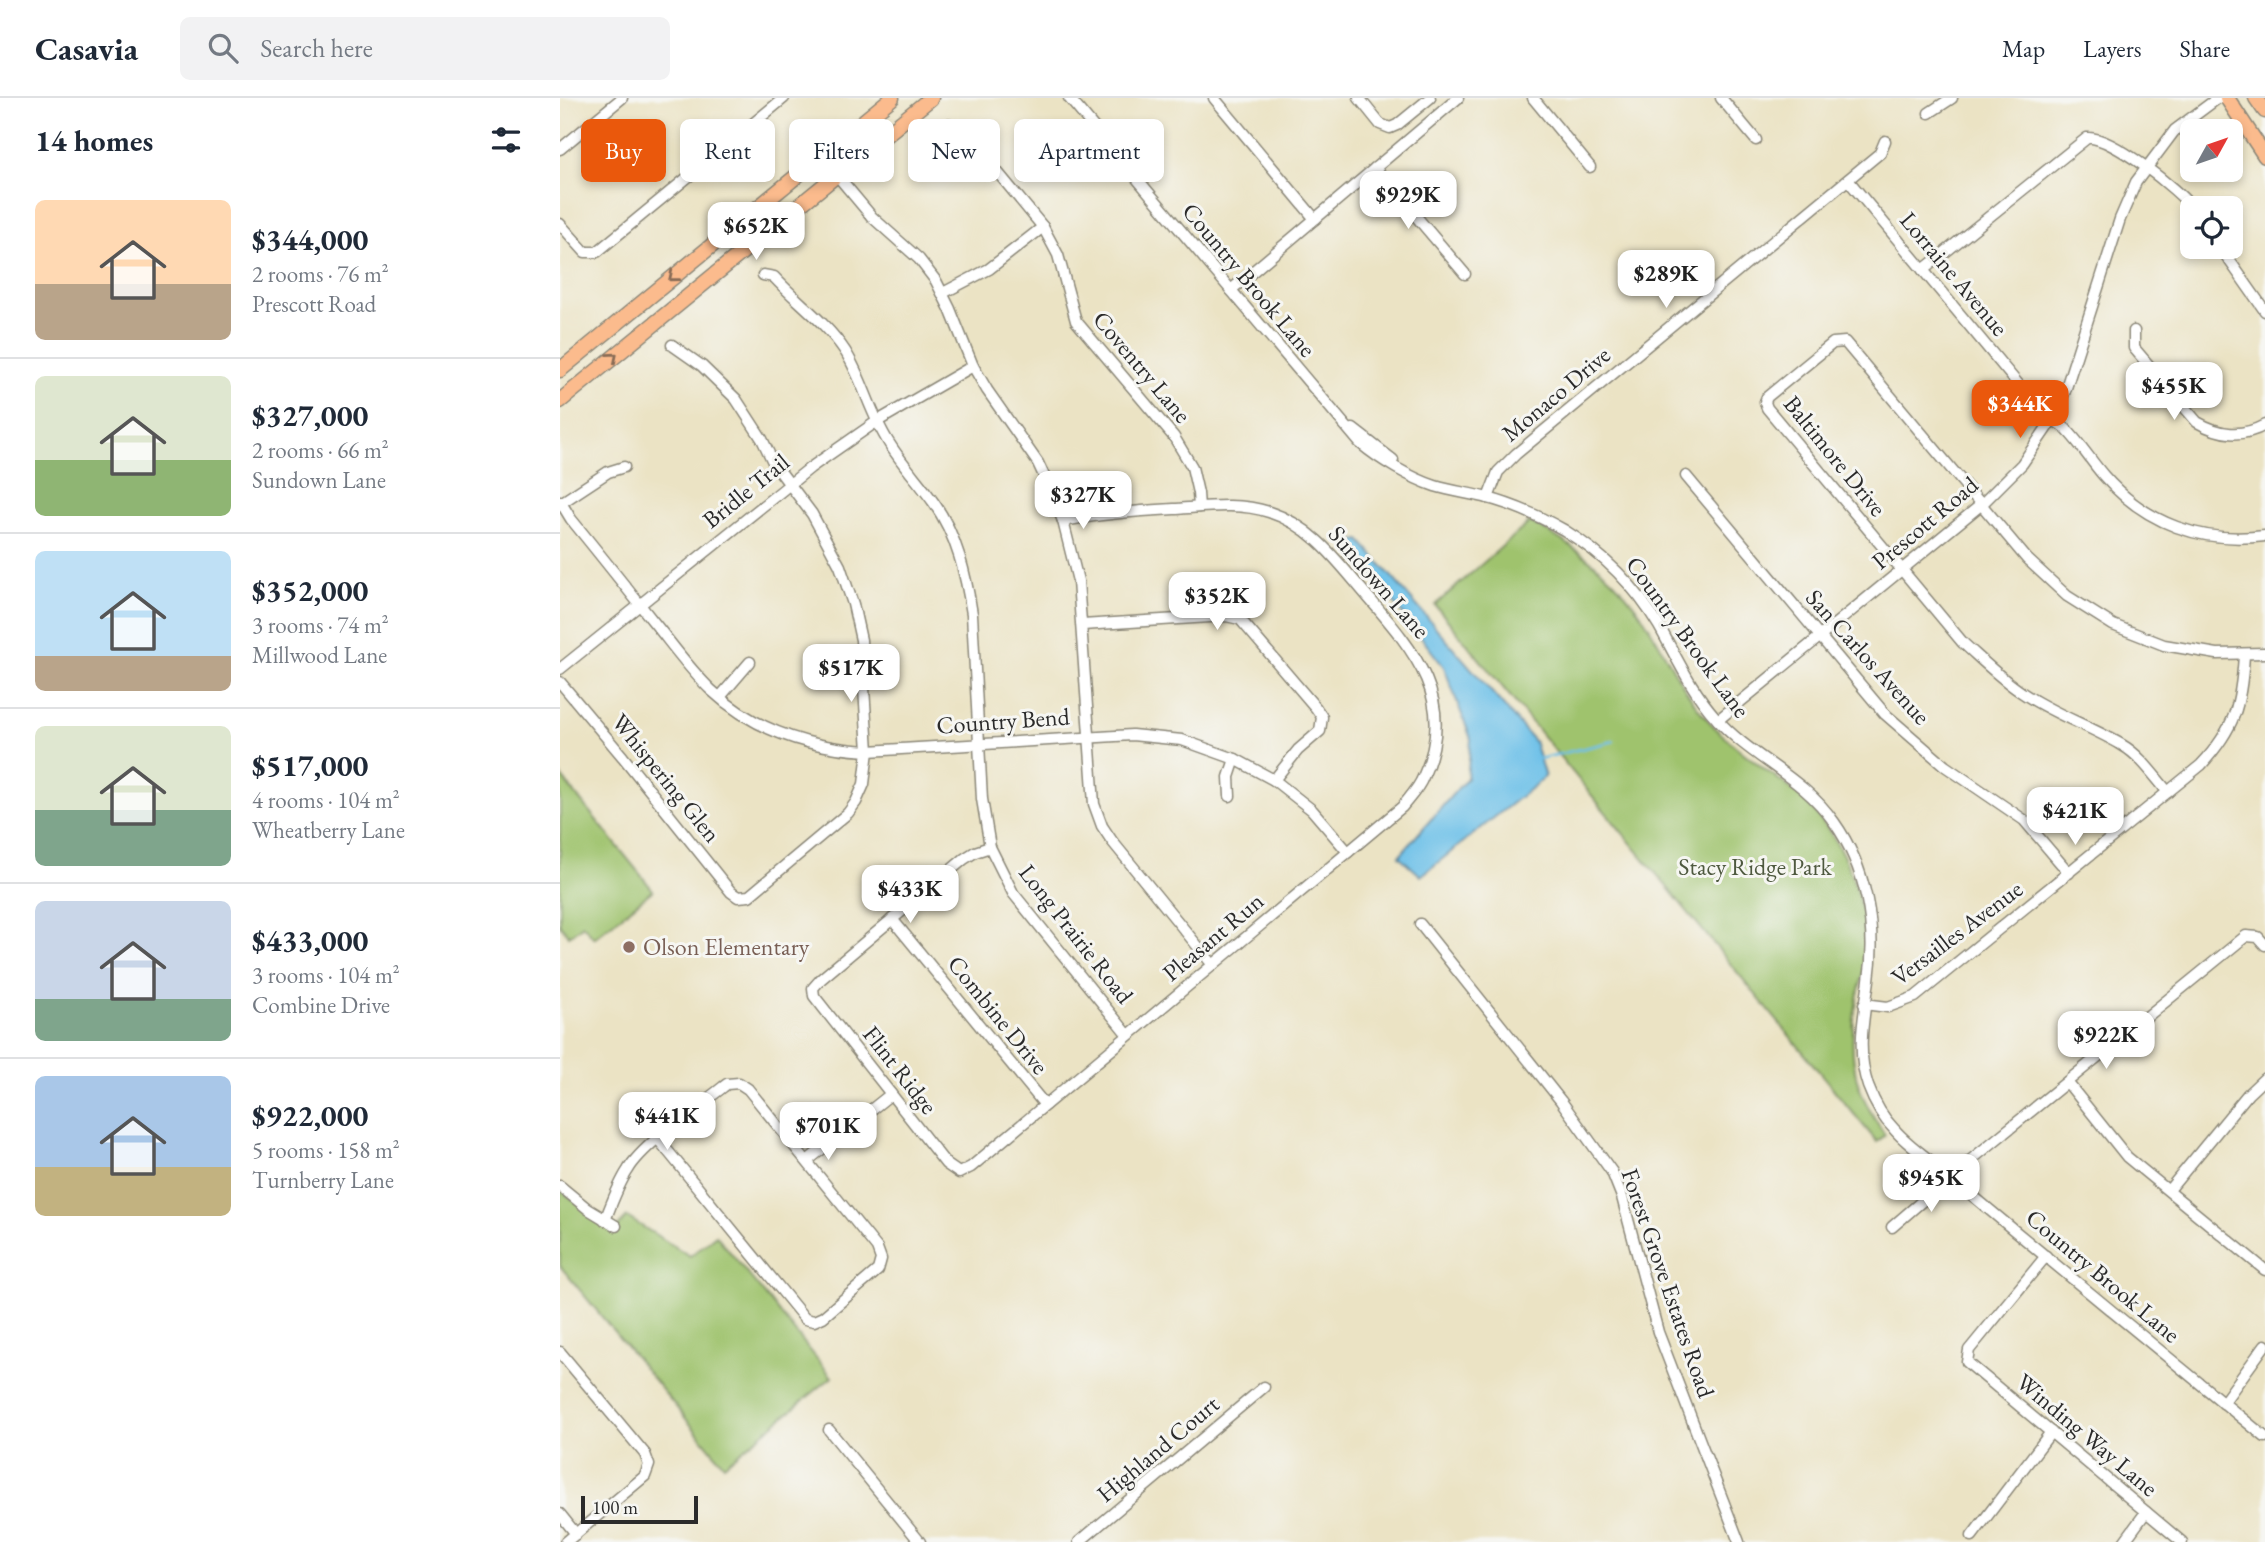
<!DOCTYPE html>
<html lang="en">
<head>
<meta charset="utf-8">
<style>
  :root { --surface:#fff; --page:#f2f2f3; --text:#1f2937; --muted:#747a83; --line:#e0e1e3; --accent:#ea580c }
  body { margin:0; font-family:"EB Garamond",serif; background:var(--page); color:var(--text); height:100vh; display:flex; flex-direction:column; font-size:26px; white-space:nowrap }
  * { box-sizing:border-box; margin:0 }
  p { font-size:23px; color:var(--muted) }
  .icon { flex:none; width:38px; height:38px; fill:none; stroke:currentColor; stroke-width:2; stroke-linecap:round; stroke-linejoin:round }
  .map { position:relative; flex:1; overflow:hidden }
  .sheet { display:flex; flex-direction:column; background:var(--surface); width:560px }
  .sheet>* { flex:none }
  .banner { position:absolute; left:21px; top:21px; width:665px; height:63px; display:flex; gap:14px }
  .needle { width:46px; rotate:50deg }
  .buttons { position:absolute; left:1620px; top:21px; display:grid; gap:14px }
  .buttons a { display:grid; place-items:center; width:63px; height:63px; border-radius:10px; background:var(--surface); box-shadow:0 4px 10px #0003; font-size:35px }
  .scale { position:absolute; left:21px; bottom:18px; width:117px; box-sizing:border-box; padding-left:7px; border:4px solid #2b2b2b; border-top:0; font-size:19px; line-height:24px; white-space:nowrap; color:#2b2b2b; -webkit-text-stroke:5px #f6f6f2; paint-order:stroke }
  .price { position:absolute; translate:-50% -60px; padding:0 16px; border-radius:14px; background:#fff; color:#222; font-size:23px; line-height:46px; filter:drop-shadow(0 2px 4px #0008) }
  .price::after { content:''; position:absolute; left:50%; top:42px; width:21px; height:16px; margin-left:-10px; background:inherit; clip-path:polygon(0 0,100% 0,50% 100%) }
  .price.current { background:var(--accent); color:#fff }
  ul { padding:0; list-style:none }
  li { display:flex; align-items:center; gap:21px; height:175px; padding:0 35px }
  li+li { border-top:2px solid var(--line) }
  li span { display:grid; place-items:center; flex:none; width:196px; height:140px; border-radius:10px; color:#555 }
  li>.icon { margin-inline-start:auto }
  span .icon { width:84px; height:84px; fill:#fffc; stroke-width:1 }
  li b { font-size:30px }
  h2 { display:flex; justify-content:space-between; align-items:center; height:84px; padding:0 35px; font-size:30px }
  .chip { padding:0 24px; border-radius:10px; background:var(--surface); box-shadow:0 4px 10px #0003; font-size:24px; line-height:63px }
  .chip.current { background:var(--accent); color:#fff }
  header { display:flex; align-items:center; gap:42px; box-sizing:border-box; height:98px; padding:0 35px; background:var(--surface); border-bottom:2px solid var(--line) }
  header strong { font-size:33px }
  nav { display:flex; gap:38px; margin-inline-start:auto; font-size:24px }
  .search { width:490px; height:63px; background:var(--page); display:flex; align-items:center; gap:18px; box-sizing:border-box; padding:0 24px; border-radius:10px; color:var(--muted); font-size:26px }
  main { display:flex; flex:1; min-height:0 }
  .map>svg:first-child { display:block }
  .green { fill:#9fc36d; stroke:#65774c; stroke-width:2 }
  .water { fill:#6cc0e8; stroke:#4c768a; stroke-width:2 }
  .lines { fill:none; stroke-linecap:round; stroke-linejoin:round }
  .stream { stroke:#6cc0e8; stroke-width:2.5 }
  .minor-casing { stroke:#8b8778; stroke-width:13 }
  .major-casing { stroke:#8b8778; stroke-width:17 }
  .minor { stroke:#fff; stroke-width:10 }
  .major { stroke:#fbbb8d; stroke-width:14 }
  .oneway { stroke:#896c57 }
  .education-dot { fill:#8d6e63; stroke:#f6f6f2; stroke-width:2.5 }
  .labels { text-anchor:middle; stroke-width:6; stroke-linejoin:round; paint-order:stroke }
  .street-label { font-size:24px; fill:#2b2b2b; stroke:#f6f6f2 }
  .park-label { font-size:24px; fill:#4e593f; stroke:#f6f6f2 }
  .education-label { font-size:24px; fill:#785e54; stroke:#f6f6f2; text-anchor:start }
</style>
</head>
<body>
<header>
<strong>Casavia</strong>
<div class="search"><svg class="icon" aria-label="search" viewBox="0 0 24 24"><circle cx="10" cy="10" r="6"/><path d="M15 15l6 6"/></svg>Search here</div>
<nav><a>Map</a><a>Layers</a><a>Share</a></nav>
</header>
<main>
<section class="sheet">
<h2>14 homes<svg class="icon" aria-label="filters" viewBox="0 0 24 24"><path d="M4 7h16M4 17h16"/><circle cx="9" cy="7" r="2"/><circle cx="15" cy="17" r="2"/></svg></h2>
<ul>
<li><span style="background:linear-gradient(#ffd9b3 60%,#b9a48a 0)"><svg class="icon" aria-label="home" viewBox="0 0 24 24"><path d="M3 11l9-7 9 7M6 9v11h12V9"/></svg></span><div><b>$344,000</b><p>2 rooms · 76 m²</p><p>Prescott Road</p></div></li>
<li><span style="background:linear-gradient(#dfe7d0 60%,#8fb573 0)"><svg class="icon" aria-label="home" viewBox="0 0 24 24"><path d="M3 11l9-7 9 7M6 9v11h12V9"/></svg></span><div><b>$327,000</b><p>2 rooms · 66 m²</p><p>Sundown Lane</p></div></li>
<li><span style="background:linear-gradient(#bfe0f5 75%,#b9a48a 0)"><svg class="icon" aria-label="home" viewBox="0 0 24 24"><path d="M3 11l9-7 9 7M6 9v11h12V9"/></svg></span><div><b>$352,000</b><p>3 rooms · 74 m²</p><p>Millwood Lane</p></div></li>
<li><span style="background:linear-gradient(#dfe7d0 60%,#7fa58c 0)"><svg class="icon" aria-label="home" viewBox="0 0 24 24"><path d="M3 11l9-7 9 7M6 9v11h12V9"/></svg></span><div><b>$517,000</b><p>4 rooms · 104 m²</p><p>Wheatberry Lane</p></div></li>
<li><span style="background:linear-gradient(#c9d6e8 70%,#7fa58c 0)"><svg class="icon" aria-label="home" viewBox="0 0 24 24"><path d="M3 11l9-7 9 7M6 9v11h12V9"/></svg></span><div><b>$433,000</b><p>3 rooms · 104 m²</p><p>Combine Drive</p></div></li>
<li><span style="background:linear-gradient(#a9c7e8 65%,#c2b280 0)"><svg class="icon" aria-label="home" viewBox="0 0 24 24"><path d="M3 11l9-7 9 7M6 9v11h12V9"/></svg></span><div><b>$922,000</b><p>5 rooms · 158 m²</p><p>Turnberry Lane</p></div></li>
</ul>
</section>
<div class="map">
<svg width="1705" height="1444" viewBox="0 0 1705 1444">
  <rect width="100%" height="100%" fill="#f6f6f2"/>
  <filter id="ink" filterUnits="userSpaceOnUse"><feTurbulence type="fractalNoise" baseFrequency=".0143" numOctaves="2"/><feDisplacementMap in="SourceGraphic" scale="14" xChannelSelector="R" yChannelSelector="G"/><feConvolveMatrix kernelMatrix="1 2 1 2 8 2 1 2 1" color-interpolation-filters="sRGB"/></filter>
  <filter id="wash" filterUnits="userSpaceOnUse"><feTurbulence type="fractalNoise" baseFrequency=".00686" numOctaves="4" result="noise"/><feDisplacementMap in="SourceGraphic" scale="28" xChannelSelector="R" yChannelSelector="G"/><feGaussianBlur stdDeviation="1.57" result="paint"/><feColorMatrix in="noise" values="0 0 0 0 0 0 0 0 0 0 0 0 0 0 0 0 0 1.4 0 .05"/><feComposite in="paint" operator="in"/></filter>
  <g filter="url(#wash)">
    <rect width="100%" height="100%" fill="#ebe3c4"/>
    <g class="green">
      <path d="M970 424C1016 448 1058 479 1086 524 1105 554 1119 586 1141 614 1166 645 1199 666 1230 690 1269 722 1291 762 1301 811 1305 830 1306 850 1304 869 1303 880 1299 890 1297 901 1292 926 1290 960 1298 985 1304 1004 1314 1020 1325 1037L1317 1044 875 507Z"/>
      <path d="M0 677 93 792 34 840 23 827 9 838 0 827Z"/>
      <path d="M0 1092 55 1132 67 1119 130 1158 156 1137 272 1279 164 1367 0 1168Z"/>
    </g>
    <path class="water" d="M800 442 974 643 985 679 861 778 839 758 907 680 911 641 884 569 787 444Z"/>
    <g class="lines">
      <path class="stream" d="M979 661 1054 643"/>
    </g>
  </g>
  <g filter="url(#ink)">
    <g class="lines">
      <g class="minor-casing">
        <g id="minor">
          <path d="M509 0 800 345C820 362 851 380 875 388 891 393 908 395 924 399 952 406 979 418 1004 432 1043 456 1076 489 1099 528 1117 560 1131 592 1156 620 1191 660 1242 678 1274 724 1306 769 1317 828 1309 882 1304 918 1296 953 1308 988 1314 1004 1322 1019 1334 1031 1345 1044 1359 1054 1372 1064 1400 1087 1427 1110 1455 1133 1538 1202 1622 1271 1705 1339"/>
          <path d="M654 0 755 121"/>
          <path d="M799 0 820 26 830 30 837 27 870 0"/>
          <path d="M973 0 1030 69"/>
          <path d="M1161 0 1196 42"/>
          <path d="M1369 15 1392 0"/>
          <path d="M389 26 410 41 483 129 498 157 516 223 614 339 632 369 638 395 639 409"/>
          <path d="M0 51 62 0"/>
          <path d="M261 58 312 119 359 161 376 183 390 211 413 268 427 292 478 365 491 393 503 423 518 483 534 706 542 728 552 743 653 867"/>
          <path d="M815 70 905 176"/>
          <path d="M1288 82 1483 316C1491 321 1500 325 1506 331 1520 345 1531 363 1544 378 1586 426 1642 446 1705 438"/>
          <path d="M0 126 25 154H37L224 0"/>
          <path d="M1660 149 1705 213"/>
          <path d="M1363 172 1527 40C1550 37 1619 92 1633 111"/>
          <path d="M203 177 214 179C237 204 266 224 285 253 303 281 310 316 329 345 342 366 360 385 374 405 397 438 406 477 412 516L422 701 430 749 453 795 568 937"/>
          <path d="M671 192 898 0"/>
          <path d="M383 195 429 171 483 129"/>
          <path d="M1574 233V250L1637 324C1660 337 1681 340 1705 327"/>
          <path d="M793 331 833 362"/>
          <path d="M1126 378 1325 616 1385 668 1464 722 1509 775"/>
          <path d="M928 400 938 374 956 356 1320 55 1325 43"/>
          <path d="M0 403 11 421C38 454 65 488 92 522 111 545 129 571 151 592 194 632 250 650 308 653L572 637 622 642 675 661 714 682 752 712 788 754"/>
          <path d="M1 405 48 374 64 369"/>
          <path d="M522 527 666 518 680 521 756 610 762 619 760 633 738 652 714 682"/>
          <path d="M0 571 250 370 316 324 413 268"/>
          <path d="M0 584 63 659 171 794 178 799 189 798 288 715 296 704 304 686 308 653 301 542 293 506 280 468 252 416 213 364 202 341 176 301 142 268 112 247"/>
          <path d="M160 599 190 564"/>
          <path d="M1158 622 1422 406 1462 366 1492 322 1505 293 1560 121 1576 84 1615 32 1658 0"/>
          <path d="M1608 694C1594 678 1581 658 1562 647 1530 628 1493 616 1461 594 1440 580 1422 562 1403 545L1207 310 1205 304 1207 299 1273 245 1285 244 1467 461 1507 498 1553 527 1604 547 1657 556 1705 555"/>
          <path d="M670 698 669 679 675 661"/>
          <path d="M430 749 415 754 404 761 261 881 253 890 254 898 386 1066 399 1075 411 1069 842 709C849 700 859 690 863 679 900 600 850 548 802 492 775 460 750 427 709 414 679 404 645 409 614 411 577 413 540 416 503 423"/>
          <path d="M332 821 485 1007"/>
          <path d="M860 826 1001 1003 1052 1074 1062 1099 1098 1234 1179 1444"/>
          <path d="M1304 906 1328 909 1355 899 1641 667C1675 630 1681 607 1684 557"/>
          <path d="M1507 984 1567 1059 1705 1172"/>
          <path d="M247 1063 331 996"/>
          <path d="M0 1088 28 1111 56 1128"/>
          <path d="M1609 1092 1688 996 1705 980"/>
          <path d="M45 1122C52 1105 58 1087 68 1072 82 1047 138 1009 163 989L167 986 179 985 188 991 317 1150 321 1161 318 1172 263 1219 254 1223 245 1221 98 1041"/>
          <path d="M1332 1129 1390 1079 1686 838 1698 839 1705 847"/>
          <path d="M1486 1158 1409 1252 1407 1264 1622 1444"/>
          <path d="M0 1254 85 1356 89 1367 85 1378 6 1444"/>
          <path d="M1663 1305 1705 1247"/>
          <path d="M269 1332 360 1444"/>
          <path d="M0 1416 16 1436"/>
          <path d="M1412 1438 1491 1334"/>
          <path d="M519 1444 704 1289"/>
          <path d="M1564 1444 1586 1414"/>
        </g>
      </g>
      <g class="major-casing">
        <g id="major">
          <path d="M1667 0 1705 58"/>
          <path d="M1696 0 1705 13"/>
          <path d="M0 272 332 0"/>
          <path d="M0 303 371 0"/>
        </g>
      </g>
      <use href="#minor" class="minor"/>
      <use href="#major" class="major"/>
    </g>
    <defs><path id="oneway-chevron" d="M-2-3.5L2.5 0L-2 3.5" fill="none" stroke-width="1.6" stroke-linecap="round" stroke-linejoin="round" transform="scale(1.75)"/></defs>
    <g class="oneway">
      <use href="#oneway-chevron" transform="translate(113 179) rotate(141)"/>
      <use href="#oneway-chevron" transform="translate(53 259) rotate(-40)"/>
    </g>
  </g>
  <circle class="education-dot" cx="69" cy="849" r="7"/>
  <g class="labels">
    <g class="street-label">
      <text transform="translate(1394 176) rotate(50)" y="8">Lorraine Avenue</text>
      <text transform="translate(689 182) rotate(50)" y="8">Country Brook Lane</text>
      <text transform="translate(582 269) rotate(50)" y="8">Coventry Lane</text>
      <text transform="translate(996 296) rotate(-40)" y="8">Monaco Drive</text>
      <text transform="translate(1275 358) rotate(51)" y="8">Baltimore Drive</text>
      <text transform="translate(186 393) rotate(-39)" y="8">Bridle Trail</text>
      <text transform="translate(1365 425) rotate(-40)" y="8">Prescott Road</text>
      <text transform="translate(819 484) rotate(49)" y="8">Sundown Lane</text>
      <text transform="translate(1128 539) rotate(54)" y="8">Country Brook Lane</text>
      <text transform="translate(1308 559) rotate(48)" y="8">San Carlos Avenue</text>
      <text transform="translate(443 623) rotate(-4)" y="8">Country Bend</text>
      <text transform="translate(106 680) rotate(51)" y="8">Whispering Glen</text>
      <text transform="translate(1397 835) rotate(-37)" y="8">Versailles Avenue</text>
      <text transform="translate(516 836) rotate(52)" y="8">Long Prairie Road</text>
      <text transform="translate(653 839) rotate(-40)" y="8">Pleasant Run</text>
      <text transform="translate(438 917) rotate(51)" y="8">Combine Drive</text>
      <text transform="translate(340 972) rotate(52)" y="8">Flint Ridge</text>
      <text transform="translate(1543 1178) rotate(40)" y="8">Country Brook Lane</text>
      <text transform="translate(1108 1185) rotate(71)" y="8">Forest Grove Estates Road</text>
      <text transform="translate(1527 1337) rotate(40)" y="8">Winding Way Lane</text>
      <text transform="translate(598 1351) rotate(-40)" y="8">Highland Court</text>
    </g>
    <g class="park-label">
      <text x="1195" y="777">Stacy Ridge Park</text>
    </g>
    <g class="education-label">
      <text x="83" y="857">Olson Elementary</text>
    </g>
  </g>
</svg>
<div class="buttons">
<a><svg class="needle" viewBox="-14 -14 28 28"><path d="M0-13l5 13h-10z" fill="#e53935"/><path d="M0 13l5-13h-10z" fill="#747a83"/></svg></a>
<a><svg class="icon" aria-label="locate" viewBox="0 0 24 24"><circle cx="12" cy="12" r="6"/><path d="M12 2v4M12 18v4M2 12h4M18 12h4"/></svg></a>
</div>
<div class="scale">100 m</div>
<b class="price" style="left:848px;top:133px">$929K</b>
<b class="price" style="left:196px;top:164px">$652K</b>
<b class="price" style="left:1106px;top:212px">$289K</b>
<b class="price" style="left:1614px;top:324px">$455K</b>
<b class="price current" style="left:1460px;top:342px">$344K</b>
<b class="price" style="left:523px;top:433px">$327K</b>
<b class="price" style="left:657px;top:534px">$352K</b>
<b class="price" style="left:291px;top:606px">$517K</b>
<b class="price" style="left:1515px;top:749px">$421K</b>
<b class="price" style="left:350px;top:827px">$433K</b>
<b class="price" style="left:1546px;top:973px">$922K</b>
<b class="price" style="left:107px;top:1054px">$441K</b>
<b class="price" style="left:268px;top:1064px">$701K</b>
<b class="price" style="left:1371px;top:1116px">$945K</b>
<div class="banner">
<a class="chip current">Buy</a>
<a class="chip">Rent</a>
<a class="chip">Filters</a>
<a class="chip">New</a>
<a class="chip">Apartment</a>
</div>
</div>
</main>
</body>
</html>
